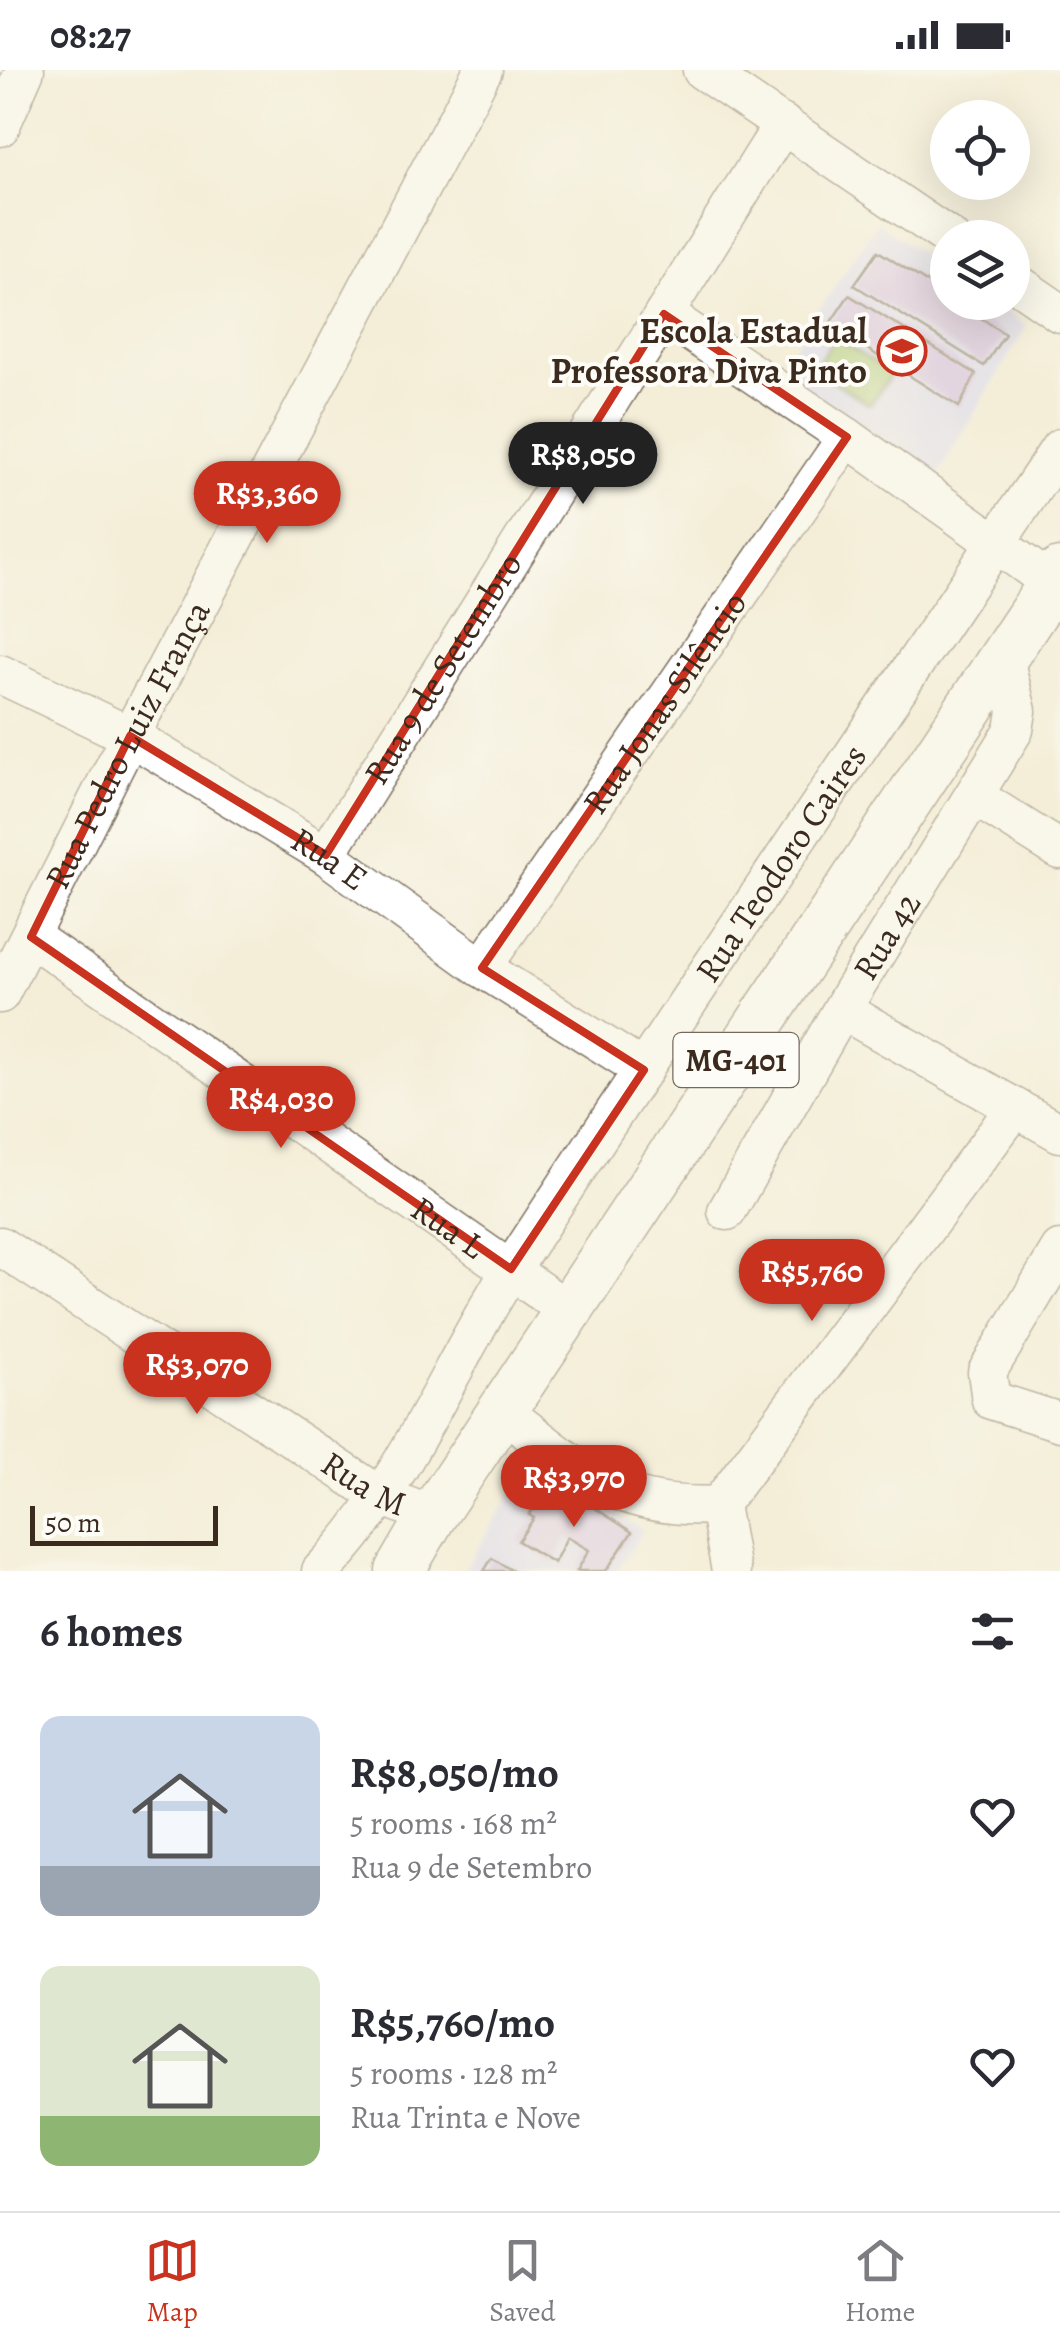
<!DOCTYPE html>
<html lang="en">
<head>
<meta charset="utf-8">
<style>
  :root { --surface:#fff; --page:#f7f7f7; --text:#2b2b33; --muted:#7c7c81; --line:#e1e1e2; --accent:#c8321e }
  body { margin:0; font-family:Alegreya,serif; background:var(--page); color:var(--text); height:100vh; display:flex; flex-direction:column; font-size:38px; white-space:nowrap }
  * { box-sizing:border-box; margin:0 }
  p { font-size:32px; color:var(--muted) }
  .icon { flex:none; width:55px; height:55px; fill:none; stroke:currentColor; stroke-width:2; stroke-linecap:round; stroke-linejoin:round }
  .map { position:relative; height:1501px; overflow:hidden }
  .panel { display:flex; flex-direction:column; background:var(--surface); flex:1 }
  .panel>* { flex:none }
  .tools { position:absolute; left:930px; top:30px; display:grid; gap:20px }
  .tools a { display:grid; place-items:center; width:100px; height:100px; border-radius:50%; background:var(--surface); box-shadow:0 10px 40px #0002; font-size:50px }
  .scale { position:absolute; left:30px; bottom:25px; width:188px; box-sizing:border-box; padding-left:10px; border:5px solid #3b2a1e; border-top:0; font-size:28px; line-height:35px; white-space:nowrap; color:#3b2a1e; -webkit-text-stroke:8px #fdfcf7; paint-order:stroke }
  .price { position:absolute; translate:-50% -85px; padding:0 22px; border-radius:35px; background:var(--accent); color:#fff; font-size:32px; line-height:65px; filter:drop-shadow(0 2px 5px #0008) }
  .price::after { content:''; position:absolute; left:50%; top:60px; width:30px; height:22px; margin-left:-15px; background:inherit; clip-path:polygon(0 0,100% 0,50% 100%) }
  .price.current { background:#222; color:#fff }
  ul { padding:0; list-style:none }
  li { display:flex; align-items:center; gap:30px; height:250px; padding:0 40px }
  li span { display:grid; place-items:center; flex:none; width:280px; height:200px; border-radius:20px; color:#555 }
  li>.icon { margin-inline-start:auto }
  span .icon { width:120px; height:120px; fill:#fffc; stroke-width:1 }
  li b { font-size:42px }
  h2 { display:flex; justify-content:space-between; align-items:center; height:120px; padding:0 40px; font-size:42px }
  .status { display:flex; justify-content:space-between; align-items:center; height:70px; padding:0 50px; background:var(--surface); direction:ltr }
  .status svg { height:28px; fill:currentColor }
  .tab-bar { display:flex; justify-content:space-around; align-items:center; height:140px; border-top:2px solid var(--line); background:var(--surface); font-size:28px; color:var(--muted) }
  .tab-bar a { display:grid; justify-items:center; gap:5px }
  .tab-bar .current { color:var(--accent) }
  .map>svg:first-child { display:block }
  .built { fill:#d8d7f8 }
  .grass { fill:#a6c770; stroke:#707847; stroke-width:2.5 }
  .building { fill:#cfb7e6 }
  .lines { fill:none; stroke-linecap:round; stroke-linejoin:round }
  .minor-casing { stroke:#7c6f5f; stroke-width:41 }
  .major-casing { stroke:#7c6f5f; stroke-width:51 }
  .minor { stroke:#fff; stroke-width:38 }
  .major { stroke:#fff; stroke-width:48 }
  .marked { fill:none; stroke:#c8321e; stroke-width:8; stroke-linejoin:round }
  .labels { text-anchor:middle; stroke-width:8; stroke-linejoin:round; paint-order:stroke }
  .shield { fill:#fdfcf7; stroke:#75695f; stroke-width:2.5 }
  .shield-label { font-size:32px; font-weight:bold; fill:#3b2a1e }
  .poi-label { font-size:35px; font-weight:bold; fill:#3b2a1e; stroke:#fdfcf7; text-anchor:end }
  .street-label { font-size:35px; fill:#3b2a1e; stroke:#fdfcf7 }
</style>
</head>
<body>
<div class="status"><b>08:27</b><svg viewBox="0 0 49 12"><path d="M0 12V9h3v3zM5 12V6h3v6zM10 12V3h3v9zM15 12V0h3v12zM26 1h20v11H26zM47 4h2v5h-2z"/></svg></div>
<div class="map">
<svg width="1060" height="1501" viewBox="0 0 1060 1501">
  <rect width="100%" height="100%" fill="#fdfcf7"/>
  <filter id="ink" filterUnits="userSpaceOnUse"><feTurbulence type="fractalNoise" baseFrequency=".01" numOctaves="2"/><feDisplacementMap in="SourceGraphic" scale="20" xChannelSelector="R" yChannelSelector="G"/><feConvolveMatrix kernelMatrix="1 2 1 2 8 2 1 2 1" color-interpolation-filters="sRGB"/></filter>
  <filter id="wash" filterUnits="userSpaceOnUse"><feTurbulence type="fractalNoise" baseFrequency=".0048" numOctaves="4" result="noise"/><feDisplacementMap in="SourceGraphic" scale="40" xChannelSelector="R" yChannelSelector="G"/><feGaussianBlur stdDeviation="2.25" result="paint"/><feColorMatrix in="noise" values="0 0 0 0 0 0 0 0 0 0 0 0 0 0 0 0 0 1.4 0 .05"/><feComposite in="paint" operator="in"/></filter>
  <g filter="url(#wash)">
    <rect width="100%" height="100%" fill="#f4eed9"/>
    <g class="built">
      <path d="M877 153 947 201 948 232 993 233 1027 256 932 414 775 306Z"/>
      <path d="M533 1389 643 1461 616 1501H464Z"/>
    </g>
    <path class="grass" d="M835 267 891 304 870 335 814 299Z"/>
    <g id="blocks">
      <g class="building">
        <path d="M878 181 948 226V232H957L1005 264 984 296 854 215Z"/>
        <path d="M849 225 976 304 959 337 829 255Z"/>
        <path d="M554 1412 632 1462 606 1501H577L589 1480 567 1467 554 1493 518 1471 534 1448 529 1445Z"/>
        <path d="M492 1488 513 1501H484Z"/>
      </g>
    </g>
  </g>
  <g filter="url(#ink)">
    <use href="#blocks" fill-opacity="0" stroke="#7c6f5f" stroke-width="2.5"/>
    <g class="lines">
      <g class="minor-casing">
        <g id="minor">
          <path d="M702 0 950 168"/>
          <path d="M0 57 25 0"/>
          <path d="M1012 210 1060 243"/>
          <path d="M664 244 847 367 1060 519"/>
          <path id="s1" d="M0 604 130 666 326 785 482 898 644 1000"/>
          <path d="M974 726 1060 780"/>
          <path id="s2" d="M326 785 783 54"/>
          <path id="s3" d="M31 867 569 1241"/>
          <path id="s4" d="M482 898 847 367"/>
          <path id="s5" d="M0 924 130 666 483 0"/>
          <path d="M842 940 1060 1063"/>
          <path id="s6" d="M727 1141 852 922 1014 660 1017 641 1004 588"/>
          <path id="s7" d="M0 1176 379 1425 432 1446"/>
          <path d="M1060 1180 987 1302 991 1330 1060 1352"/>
          <path d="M504 1342C583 1401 615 1441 719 1435"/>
          <path id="s8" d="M321 1501C405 1416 449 1294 514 1195 693 921 877 650 1060 378"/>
          <path d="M731 1501 719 1435 1015 1038"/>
        </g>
      </g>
      <g class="major-casing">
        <path id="major" d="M400 1501 432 1446 1060 502"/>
      </g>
      <use href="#minor" class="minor"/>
      <use href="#major" class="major"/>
    </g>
  </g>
  <path d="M0 0H1060V1501H0ZM664 244 847 367 482 898 644 1000 511 1199 31 867 130 666 326 785Z" fill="#f4eed9" fill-opacity=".55" fill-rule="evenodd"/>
  <path class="marked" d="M664 244 847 367 482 898 644 1000 511 1199 31 867 130 666 326 785Z"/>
  <defs>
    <g id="school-ring" transform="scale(2.5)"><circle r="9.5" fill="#fdfcf7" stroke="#c8321e" stroke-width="1.5"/><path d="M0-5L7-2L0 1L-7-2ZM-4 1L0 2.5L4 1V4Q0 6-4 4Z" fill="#c8321e"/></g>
  </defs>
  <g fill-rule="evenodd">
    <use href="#school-ring" x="902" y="281"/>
  </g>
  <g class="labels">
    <rect class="shield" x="673.5" y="963" width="125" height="54" rx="8"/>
    <g class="shield-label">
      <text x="736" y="1001">MG-401</text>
    </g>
    <g class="poi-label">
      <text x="867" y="273">Escola Estadual<tspan x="867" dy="40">Professora Diva Pinto</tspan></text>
    </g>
    <g class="street-label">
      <text dy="12" stroke="none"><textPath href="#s2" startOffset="220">Rua 9 de Setembro</textPath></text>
      <text dy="12" stroke="none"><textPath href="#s4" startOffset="322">Rua Jonas Silêncio</textPath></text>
      <text dy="12" stroke="none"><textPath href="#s5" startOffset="280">Rua Pedro Luiz França</textPath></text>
      <text dy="12" stroke="none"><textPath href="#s1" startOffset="378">Rua E</textPath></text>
      <text dy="12" stroke="none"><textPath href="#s8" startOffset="845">Rua Teodoro Caires</textPath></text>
      <text dy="12" stroke="none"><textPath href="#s6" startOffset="318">Rua 42</textPath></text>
      <text dy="12" stroke="none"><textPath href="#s3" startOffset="508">Rua L</textPath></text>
      <text dy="12" stroke="none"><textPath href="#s7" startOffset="435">Rua M</textPath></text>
    </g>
  </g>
</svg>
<div class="tools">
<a><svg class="icon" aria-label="locate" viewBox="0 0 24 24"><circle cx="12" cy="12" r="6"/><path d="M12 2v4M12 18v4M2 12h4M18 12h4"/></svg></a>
<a><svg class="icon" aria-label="layers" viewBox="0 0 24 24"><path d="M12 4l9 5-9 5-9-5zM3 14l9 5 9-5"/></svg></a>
</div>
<div class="scale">50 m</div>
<b class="price current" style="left:583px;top:437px">R$8,050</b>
<b class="price" style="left:267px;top:476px">R$3,360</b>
<b class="price" style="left:281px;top:1081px">R$4,030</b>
<b class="price" style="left:812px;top:1254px">R$5,760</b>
<b class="price" style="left:197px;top:1347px">R$3,070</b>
<b class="price" style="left:574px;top:1460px">R$3,970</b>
</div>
<section class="panel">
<h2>6 homes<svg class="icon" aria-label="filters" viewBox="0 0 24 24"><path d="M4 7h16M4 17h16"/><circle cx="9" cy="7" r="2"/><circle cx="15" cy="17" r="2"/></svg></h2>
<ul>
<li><span style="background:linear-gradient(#c9d6e8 75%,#9aa5b1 0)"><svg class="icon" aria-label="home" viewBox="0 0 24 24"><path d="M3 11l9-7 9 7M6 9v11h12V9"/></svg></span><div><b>R$8,050/mo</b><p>5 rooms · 168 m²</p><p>Rua 9 de Setembro</p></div><svg class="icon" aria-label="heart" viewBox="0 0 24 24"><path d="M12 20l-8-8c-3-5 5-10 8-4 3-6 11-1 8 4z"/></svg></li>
<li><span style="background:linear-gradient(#dfe7d0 75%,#8fb573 0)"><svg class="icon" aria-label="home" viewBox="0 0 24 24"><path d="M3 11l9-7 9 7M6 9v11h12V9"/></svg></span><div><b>R$5,760/mo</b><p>5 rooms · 128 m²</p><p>Rua Trinta e Nove</p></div><svg class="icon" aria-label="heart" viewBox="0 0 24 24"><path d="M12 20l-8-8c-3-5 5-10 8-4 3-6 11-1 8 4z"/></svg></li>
</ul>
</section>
<nav class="tab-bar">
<a class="current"><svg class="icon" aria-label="map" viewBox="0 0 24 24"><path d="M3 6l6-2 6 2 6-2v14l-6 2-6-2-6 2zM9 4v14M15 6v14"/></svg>Map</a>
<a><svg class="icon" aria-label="saved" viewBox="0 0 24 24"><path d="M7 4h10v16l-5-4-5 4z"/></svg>Saved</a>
<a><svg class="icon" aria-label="home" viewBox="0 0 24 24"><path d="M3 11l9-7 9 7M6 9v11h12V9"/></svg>Home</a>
</nav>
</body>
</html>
